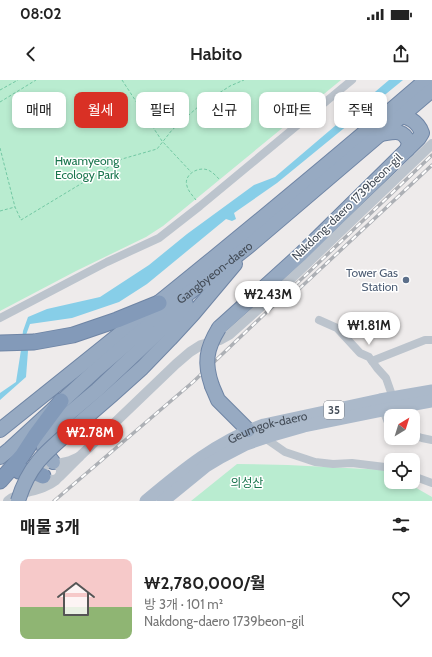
<!DOCTYPE html>
<html lang="ko">
<head>
<meta charset="utf-8">
<style>
  :root { --surface:#fff; --page:#f2f2f2; --text:#222; --muted:#767676; --line:#e0e0e0; --accent:#d93025 }
  body { margin:0; font-family:Cabin,"Noto Sans KR",sans-serif; background:var(--page); color:var(--text); height:100vh; display:flex; flex-direction:column; font-size:15px; white-space:nowrap }
  * { box-sizing:border-box; margin:0 }
  p { font-size:13px; color:var(--muted) }
  .icon { flex:none; width:22px; height:22px; fill:none; stroke:currentColor; stroke-width:2; stroke-linecap:round; stroke-linejoin:round }
  .map { position:relative; height:421px; overflow:hidden }
  .drawer { display:flex; flex-direction:column; background:var(--surface); flex:1 }
  .drawer>* { flex:none }
  .banner { position:absolute; left:12px; top:12px; width:408px; height:36px; display:flex; gap:8px }
  .needle { width:26px; rotate:38deg }
  .tools { position:absolute; left:384px; top:329px; display:grid; gap:8px }
  .tools a { display:grid; place-items:center; width:36px; height:36px; border-radius:8px; background:var(--surface); box-shadow:0 2px 6px #0003; font-size:20px }
  .price { position:absolute; translate:-50% -34px; padding:0 9px; border-radius:14px; background:#fff; color:#222; font-size:13px; line-height:26px; filter:drop-shadow(0 1px 2px #0008) }
  .price::after { content:''; position:absolute; left:50%; top:24px; width:12px; height:9px; margin-left:-6px; background:inherit; clip-path:polygon(0 0,100% 0,50% 100%) }
  .price.selected { background:var(--accent); color:#fff }
  ul { padding:0; list-style:none }
  li { display:flex; align-items:center; gap:12px; height:100px; padding:0 20px }
  li+li { border-top:1px solid var(--line) }
  li span { display:grid; place-items:center; flex:none; width:112px; height:80px; border-radius:8px; color:#555 }
  li>.icon { margin-inline-start:auto }
  span .icon { width:48px; height:48px; fill:#fffc; stroke-width:1 }
  li b { font-size:17px }
  h2 { display:flex; justify-content:space-between; align-items:center; height:48px; padding:0 20px; font-size:17px }
  .pill { padding:0 14px; border-radius:8px; background:var(--surface); box-shadow:0 2px 6px #0003; font-size:14px; line-height:36px }
  .pill.selected { background:var(--accent); color:#fff }
  .status { display:flex; justify-content:space-between; align-items:center; height:28px; padding:0 20px; background:var(--surface); direction:ltr }
  .status svg { height:11px; fill:currentColor }
  header { display:flex; justify-content:space-between; align-items:center; height:52px; padding:0 20px; background:var(--surface); font-size:18px; font-weight:600 }
  .map>svg:first-child { display:block }
  .green { fill:#b9ecd0 }
  .water { fill:#87cee8 }
  .lines { fill:none; stroke-linecap:round; stroke-linejoin:round }
  .trunk-casing { stroke:#6f85a5; stroke-width:16 }
  .motorway-casing { stroke:#6f85a5; stroke-width:17 }
  .path { stroke:#72c8a3; stroke-width:1; stroke-dasharray:3 2; stroke-linecap:butt }
  .minor { stroke:#bcc4cd; stroke-width:8 }
  .tertiary { stroke:#bcc4cd; stroke-width:10 }
  .primary { stroke:#abb9ca; stroke-width:13 }
  .trunk { stroke:#97aac2; stroke-width:14 }
  .motorway { stroke:#839ab9; stroke-width:15 }
  .rail-casing { stroke:#adb0b5; stroke-width:3.5 }
  .rail { stroke:#fff; stroke-width:2; stroke-dasharray:6; stroke-linecap:butt }
  .trunk-bridge-casing { stroke:#6f85a5; stroke-width:16; stroke-linecap:butt }
  .trunk-bridge { stroke:#97aac2; stroke-width:14 }
  .service-dot { fill:#5c6f8a; stroke:#fff; stroke-width:1.5 }
  .labels { text-anchor:middle; stroke-width:3; stroke-linejoin:round; paint-order:stroke }
  .shield { fill:#fff; stroke:#7c828a; stroke-width:1 }
  .shield-label { font-size:11px; font-weight:bold; fill:#444d58 }
  .park-label { font-size:12px; fill:#19754d; stroke:#fff }
  .street-label { font-size:12px; fill:#444d58; stroke:#fff }
  .service-label { font-size:12px; fill:#4e5e75; stroke:#fff; text-anchor:end }
</style>
</head>
<body>
<div class="status"><b>08:02</b><svg viewBox="0 0 49 12"><path d="M0 12V9h3v3zM5 12V6h3v6zM10 12V3h3v9zM15 12V0h3v12zM26 1h20v11H26zM47 4h2v5h-2z"/></svg></div>
<header><svg class="icon" aria-label="back" viewBox="0 0 24 24"><path d="M15 5l-7 7 7 7"/></svg>Habito<svg class="icon" aria-label="share" viewBox="0 0 24 24"><path d="M12 15V3M7 8l5-5 5 5M5 13v7h14v-7"/></svg></header>
<div class="map">
<svg width="432" height="421" viewBox="0 0 432 421">
  <rect width="100%" height="100%" fill="#eeebeb"/>
  <g class="green">
    <path d="M0 0H341L163 146 146 157 76 191 0 231Z"/>
    <path d="M237 384 288 385 386 390 391 393V402H406L432 417V421H191Z"/>
  </g>
  <path class="water" d="M389 0H403L277 103 234 133 236 139 232 141 226 139 147 204 119 222 72 238 30 244 26 255 28 271 26 297 0 320V313L16 302 21 270 23 251 28 237 47 229 100 217 149 185 187 154 254 105 275 97Z"/>
  <g class="lines">
    <g class="trunk-casing">
      <g id="trunk">
        <path d="M381 54C394 52 403 48 409 63L407 70"/>
        <path d="M219 248 301 174 419 58 422 53C418 41 407 36 396 35"/>
        <path d="M212 306 218 320 248 350"/>
        <path d="M75 347 112 315 142 288 170 259 193 234 235 184"/>
        <path d="M0 350C144 235 287 120 426 0"/>
        <path id="s2" d="M0 377 10 369 95 291 152 242 249 166 432 10"/>
        <path d="M53 382C45 371 39 365 47 352L97 310 169 242 186 224"/>
      </g>
    </g>
    <g class="motorway-casing">
      <g id="motorway">
        <path d="M0 263 34 262 73 255 117 240 159 223"/>
        <path d="M19 391C28 390 35 392 43 396"/>
        <path d="M0 401 22 376 35 356 61 321"/>
      </g>
    </g>
    <g class="path">
      <path d="M122 0 162 61 191 92"/>
      <path d="M0 10 18 0"/>
      <path d="M0 22 36 0"/>
      <path d="M0 68 15 127 21 140 122 79 157 69 172 50 199 26 230 6 244 0"/>
      <path d="M196 120C193 116 188 111 187 106 183 95 198 86 208 90 213 92 217 97 220 100"/>
      <path d="M0 131 15 127"/>
    </g>
    <g class="minor">
      <path d="M0 238 107 182 159 158 200 126 352 0"/>
      <path d="M319 240 337 248 360 273 369 277 377 288 386 298 393 318"/>
      <path d="M372 281 425 260H432"/>
      <path d="M383 330 389 345 391 346"/>
      <path d="M413 355 422 358 432 360"/>
      <path d="M262 356 285 372 315 382 333 384 352 383 385 387 391 388"/>
      <path d="M413 396 432 403"/>
    </g>
    <g class="tertiary">
      <path d="M79 377 176 284 190 272 201 265 220 260 229 255 275 214 432 64"/>
      <circle cx="52" cy="391" r="9"/>
      <path d="M57 384 70 381 79 377 60 396"/>
      <path d="M44 397 37 404 27 412C38 409 47 407 56 400"/>
      <path d="M8 421 12 418 24 413"/>
    </g>
    <g class="primary">
      <path id="s1" d="M146 421C183 390 218 361 264 345L380 320 432 311"/>
      <path d="M163 421 206 386 221 377 246 364 269 356 304 346 383 330 432 321"/>
    </g>
    <use href="#trunk" class="trunk"/>
    <use href="#motorway" class="motorway"/>
    <g class="rail-casing">
      <g id="rail">
        <path d="M299 209 432 85"/>
        <path d="M54 421 193 302 432 75"/>
      </g>
    </g>
    <use href="#rail" class="rail"/>
    <g class="trunk-bridge-casing">
      <g id="trunk-bridge">
        <path d="M212 306C204 283 206 269 219 248"/>
        <path d="M18 421C29 384 47 371 75 347"/>
      </g>
    </g>
    <use href="#trunk-bridge" class="trunk-bridge"/>
  </g>
  <circle class="service-dot" cx="406" cy="200" r="4"/>
  <g class="labels">
    <rect class="shield" x="324" y="321" width="20" height="18" rx="3"/>
    <g class="shield-label">
      <text x="334" y="334">35</text>
    </g>
    <g class="park-label">
      <text x="87" y="85">Hwamyeong<tspan x="87" dy="14">Ecology Park</tspan></text>
      <text x="247" y="407">의성산</text>
    </g>
    <g class="street-label">
      <text transform="translate(347 127) rotate(-44)" y="4">Nakdong-daero 1739beon-gil</text>
      <text dy="4" stroke="none"><textPath href="#s2" startOffset="283">Gangbyeon-daero</textPath></text>
      <text dy="4" stroke="none"><textPath href="#s1" startOffset="144">Geumgok-daero</textPath></text>
    </g>
    <g class="service-label">
      <text x="398" y="197">Tower Gas<tspan x="398" dy="14">Station</tspan></text>
    </g>
  </g>
</svg>
<div class="tools">
<a><svg class="needle" viewBox="-14 -14 28 28"><path d="M0-13l5 13h-10z" fill="#e53935"/><path d="M0 13l5-13h-10z" fill="#767676"/></svg></a>
<a><svg class="icon" aria-label="locate" viewBox="0 0 24 24"><circle cx="12" cy="12" r="6"/><path d="M12 2v4M12 18v4M2 12h4M18 12h4"/></svg></a>
</div>
<b class="price" style="left:268px;top:235px">₩2.43M</b>
<b class="price" style="left:369px;top:266px">₩1.81M</b>
<b class="price selected" style="left:90px;top:373px">₩2.78M</b>
<div class="banner">
<a class="pill">매매</a>
<a class="pill selected">월세</a>
<a class="pill">필터</a>
<a class="pill">신규</a>
<a class="pill">아파트</a>
<a class="pill">주택</a>
</div>
</div>
<section class="drawer">
<h2>매물 3개<svg class="icon" aria-label="filters" viewBox="0 0 24 24"><path d="M4 7h16M4 17h16"/><circle cx="9" cy="7" r="2"/><circle cx="15" cy="17" r="2"/></svg></h2>
<ul>
<li><span style="background:linear-gradient(#f6c9c9 60%,#8fb573 0)"><svg class="icon" aria-label="home" viewBox="0 0 24 24"><path d="M3 11l9-7 9 7M6 9v11h12V9"/></svg></span><div><b>₩2,780,000/월</b><p>방 3개 · 101 m²</p><p>Nakdong-daero 1739beon-gil</p></div><svg class="icon" aria-label="heart" viewBox="0 0 24 24"><path d="M12 20l-8-8c-3-5 5-10 8-4 3-6 11-1 8 4z"/></svg></li>
</ul>
</section>
</body>
</html>
